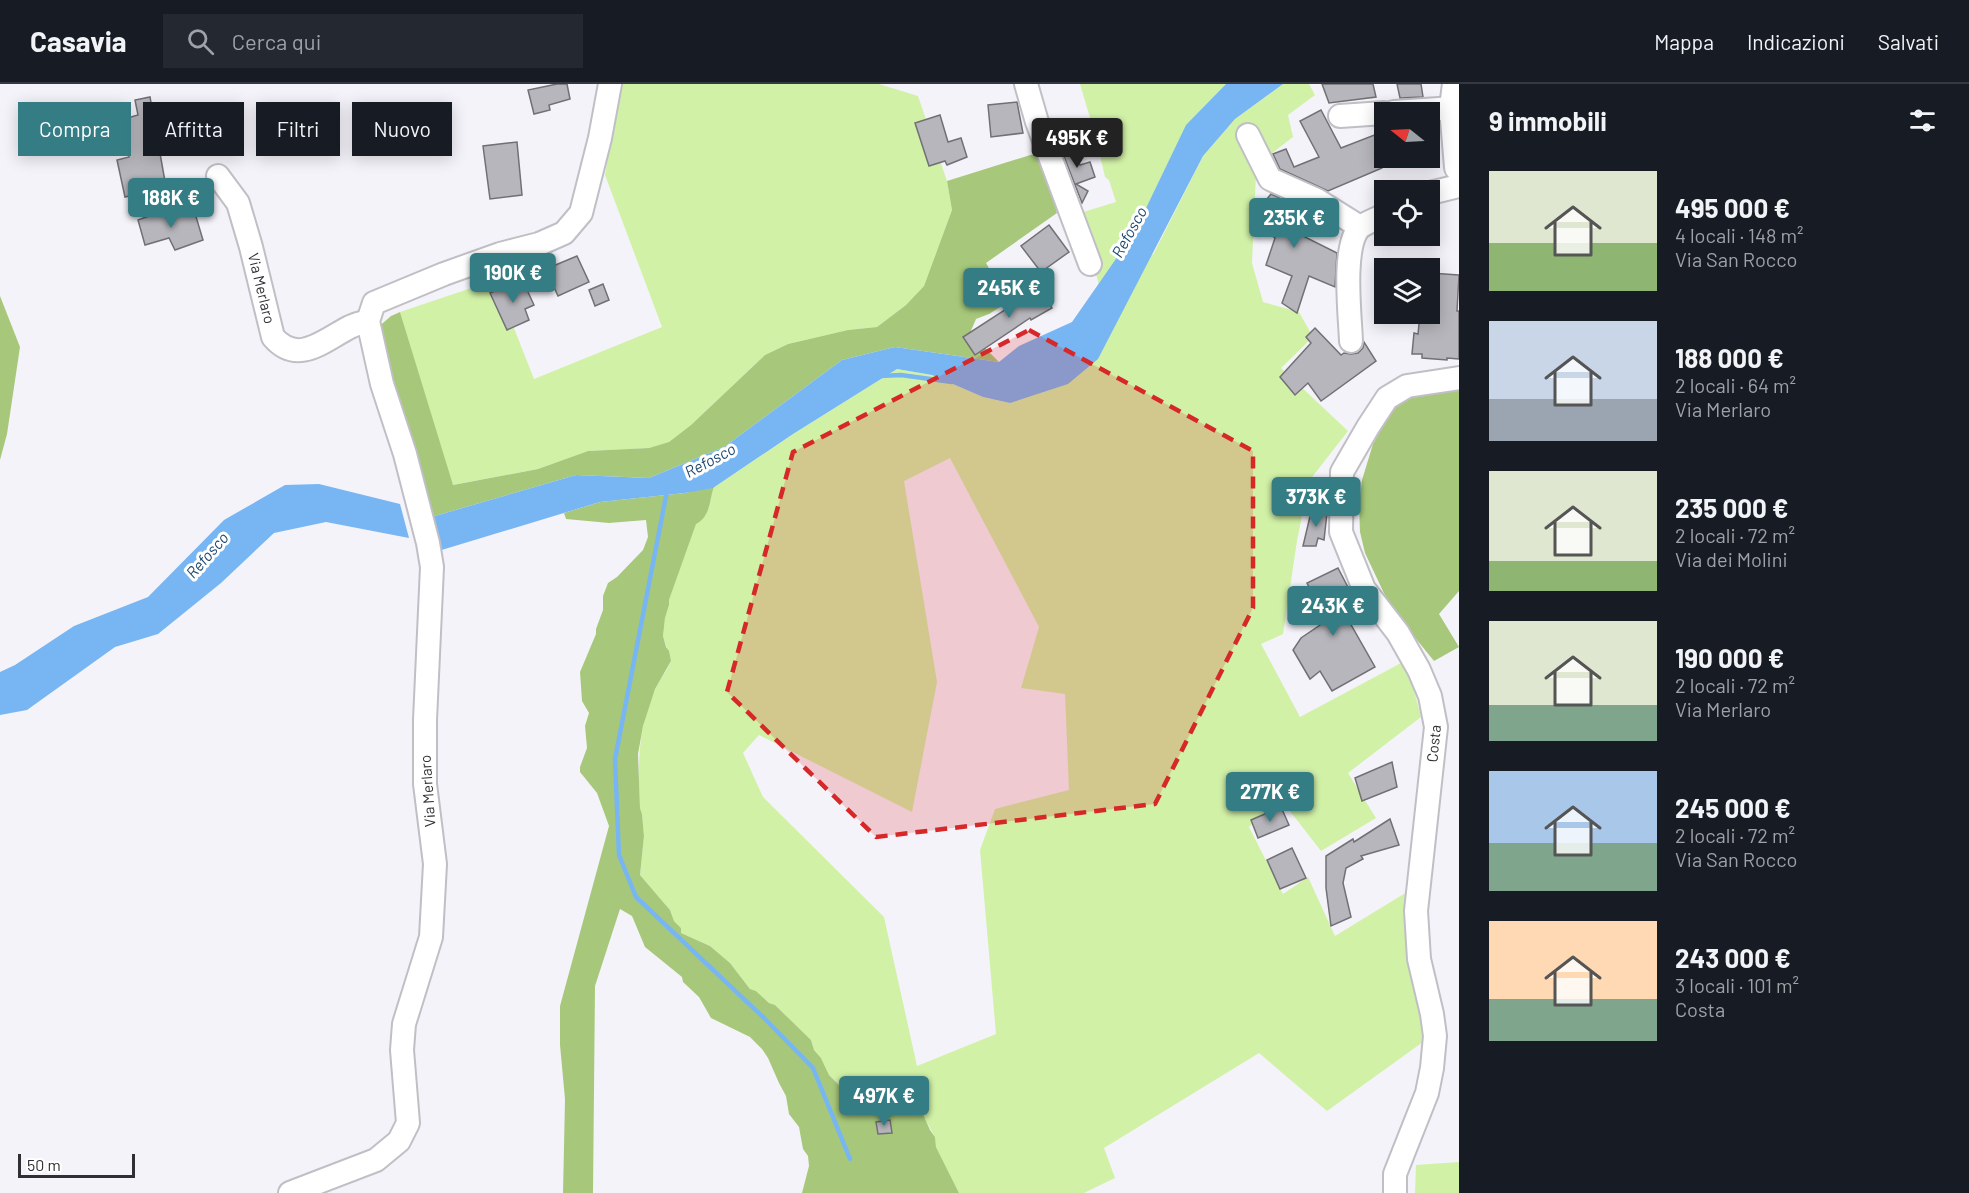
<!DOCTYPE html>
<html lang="it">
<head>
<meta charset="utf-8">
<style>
  :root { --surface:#171b24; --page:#242831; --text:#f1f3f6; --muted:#9ea1a6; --line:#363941; --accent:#357d84 }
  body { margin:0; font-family:Barlow,sans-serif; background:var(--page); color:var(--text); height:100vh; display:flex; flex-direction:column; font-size:22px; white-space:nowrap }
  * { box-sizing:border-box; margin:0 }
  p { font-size:20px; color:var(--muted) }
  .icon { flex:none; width:33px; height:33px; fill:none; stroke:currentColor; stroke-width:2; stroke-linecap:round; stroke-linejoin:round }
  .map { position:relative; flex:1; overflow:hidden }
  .details { display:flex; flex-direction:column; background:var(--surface); width:510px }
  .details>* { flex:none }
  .banner { position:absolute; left:18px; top:18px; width:570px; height:54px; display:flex; gap:12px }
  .needle { width:39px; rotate:288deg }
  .fabs { position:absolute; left:1374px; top:18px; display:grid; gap:12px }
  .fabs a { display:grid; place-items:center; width:66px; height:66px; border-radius:0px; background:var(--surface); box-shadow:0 3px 15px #0003; font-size:30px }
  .scale { position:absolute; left:18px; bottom:15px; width:117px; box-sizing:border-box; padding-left:6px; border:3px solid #302f32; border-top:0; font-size:16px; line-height:21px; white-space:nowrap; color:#302f32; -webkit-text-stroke:4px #fff; paint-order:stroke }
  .price { position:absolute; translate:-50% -51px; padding:0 14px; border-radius:6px; background:var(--accent); color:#fff; font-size:20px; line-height:39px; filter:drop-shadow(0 2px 3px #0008) }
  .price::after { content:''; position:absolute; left:50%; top:36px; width:18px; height:14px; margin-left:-9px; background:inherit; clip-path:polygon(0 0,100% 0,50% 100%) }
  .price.on { background:#222; color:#fff }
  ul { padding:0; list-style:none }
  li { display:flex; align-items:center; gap:18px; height:150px; padding:0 30px }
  li span { display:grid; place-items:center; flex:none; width:168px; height:120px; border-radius:0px; color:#555 }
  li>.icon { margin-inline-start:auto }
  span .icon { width:72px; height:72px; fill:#fffc; stroke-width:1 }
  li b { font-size:26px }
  h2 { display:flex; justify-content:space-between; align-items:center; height:72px; padding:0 30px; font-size:26px }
  .pill { padding:0 21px; border-radius:0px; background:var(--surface); box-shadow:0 3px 15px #0003; font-size:21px; line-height:54px }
  .pill.on { background:var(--accent); color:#fff }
  header { display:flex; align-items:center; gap:36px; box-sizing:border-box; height:84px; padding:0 30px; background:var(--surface); border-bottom:2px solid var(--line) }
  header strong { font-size:28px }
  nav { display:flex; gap:33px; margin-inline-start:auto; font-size:21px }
  .search { width:420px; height:54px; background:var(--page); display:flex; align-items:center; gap:15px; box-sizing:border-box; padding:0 21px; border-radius:0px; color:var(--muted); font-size:22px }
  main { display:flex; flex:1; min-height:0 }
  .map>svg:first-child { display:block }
  .green { fill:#d1f1a7; fill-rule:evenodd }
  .forest { fill:#a7c87a }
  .water { fill:#77b6f3 }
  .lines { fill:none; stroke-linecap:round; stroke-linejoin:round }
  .stream { stroke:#77b6f3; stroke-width:4.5 }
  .building { fill:#b7b6bc; stroke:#717075; stroke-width:1.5 }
  .minor-casing { stroke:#c0bfc5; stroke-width:26 }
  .major-casing { stroke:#c0bfc5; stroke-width:32 }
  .minor { stroke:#fff; stroke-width:22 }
  .major { stroke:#fff; stroke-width:28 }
  .marked { fill:#d62828; fill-opacity:0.2; stroke:#d62828; stroke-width:4.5; stroke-dasharray:12 8; stroke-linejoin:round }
  .labels { text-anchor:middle; stroke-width:6; stroke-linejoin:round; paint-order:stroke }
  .street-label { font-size:15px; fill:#302f32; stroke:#fff }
  .water-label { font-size:16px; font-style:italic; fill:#1b4770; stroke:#fff }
</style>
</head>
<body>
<header>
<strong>Casavia</strong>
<div class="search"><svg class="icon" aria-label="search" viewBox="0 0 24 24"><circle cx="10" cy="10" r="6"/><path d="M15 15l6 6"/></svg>Cerca qui</div>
<nav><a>Mappa</a><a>Indicazioni</a><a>Salvati</a></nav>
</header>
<main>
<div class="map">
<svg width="1459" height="1109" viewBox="0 0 1459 1109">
  <rect width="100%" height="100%" fill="#f5f3fa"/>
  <g class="green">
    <path d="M620 0H879L918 12 947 97 952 126 924 202 906 221 877 243 848 246 788 260 765 271 691 341 669 358 649 364 588 367 538 385 452 401 400 228 495 196 534 295 662 243 605 91Z"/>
    <path d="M1080 0H1226L1186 42 1134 149 1099 201 1080 129 1116 118 1109 96 1105 93 1096 54Z"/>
    <path d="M1283 0H1309L1315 11 1288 31 1293 53 1267 73 1256 90 1252 179 1263 218 1299 228 1313 253 1281 284 1348 347 1309 397 1297 457 1283 550 1261 560 1300 633 1401 579 1410 591 1421 633 1348 689 1376 734 1321 767 1279 713 1249 743 1283 810 1308 793 1335 852 1407 808 1424 944 1423 958 1327 1027 1259 969 1104 1064 1115 1094 1084 1109H959L936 1063 935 1053 920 1026 882 1019 840 1002 829 991 821 974 814 966 811 956 775 921 769 919 756 907 750 905 730 879 710 862 681 849V844L674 837 670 826 640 791 644 752 642 730 640 724C638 681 637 646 655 605 660 595 667 587 671 577L663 552 665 534 669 521V516L696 439C711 432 709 418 713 404L793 350 897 285 932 291 983 313 1010 319 1154 169 1203 72 1235 35ZM950 374 1039 543 1021 604 1065 610 1069 706 995 725 980 766 996 950 917 982 884 833 763 713 743 669 759 651 912 728 937 598 904 397Z"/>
    <path d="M1459 1078V1109H1415L1416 1081Z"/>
  </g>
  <g class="forest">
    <path d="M1040 68 1057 129 986 179 1008 218 989 230 976 235 970 249 999 278 895 263 842 276 724 363 649 394 576 391 428 434 376 245 391 232 400 228 453 401 538 385 588 367 649 364 669 358 691 341 765 271 788 260 848 246 877 243 906 221 924 202 952 126 947 97Z"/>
    <path d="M0 212 20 263 7 350 0 376Z"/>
    <path d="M1459 297V507L1439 530 1459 563 1434 577 1391 524 1365 469 1360 448 1359 421 1362 396 1373 360 1395 321 1409 308Z"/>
    <path d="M714 402C709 417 711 432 696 440L669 516V521L665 534 663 552 666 563 669 567 671 577 655 605 643 642 638 670 640 724 642 730 644 752 640 791 670 826 674 837 681 844V849L710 862 730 879 750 905 756 907 769 919 775 921 811 956 814 966 821 974 829 991 840 1002 882 1019H887L889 1012 896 1006 909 1010 919 1021 930 1046 935 1053 936 1063 959 1109H802L809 1082 808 1072 803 1065 799 1043 789 1030 786 1012 779 999 768 974 762 965 750 953 711 934 699 913 683 898 682 893 645 863 632 832 620 825 595 902 593 1109H563L565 1015 560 961V922L609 742 597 709 580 688V683L587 664 585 642 589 629 582 617 580 588 596 550V545L603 526V512L608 499 617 493 643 466 648 453 646 436 609 439 566 435 564 429 600 418 685 409Z"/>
  </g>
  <g class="water">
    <path d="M1226 0H1283L1235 35 1203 72 1098 275 1068 300 1010 319 983 313 932 291 897 285 793 350 713 404 685 409 600 418 435 468 428 434 576 391 649 394 724 363 842 276 895 263 999 278 1019 262 1072 238 1134 149 1186 41Z"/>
    <path d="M319 400 400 420 409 454 326 438 274 449 221 499 158 550 115 563 27 626 0 631V588L15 581 74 542 148 513 224 436 285 401Z"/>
  </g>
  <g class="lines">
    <g class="stream">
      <path d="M880 292 901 291 952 298"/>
      <path d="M667 407 615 675 619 771 636 813 764 934 813 984 850 1075"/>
    </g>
  </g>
  <g class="building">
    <path d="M557 0H567L570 15 549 21 550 26 534 30 528 6Z"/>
    <path d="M1322 0H1373L1376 13 1329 19Z"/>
    <path d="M1397 0H1421L1423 13 1400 14Z"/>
    <path d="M150 13 166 103 125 113 117 76 129 73 124 35 138 31 135 16Z"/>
    <path d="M1017 18 1023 49 991 53 988 21Z"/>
    <path d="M1321 26 1341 64 1377 50 1382 84 1328 107 1280 85 1273 70 1286 65 1294 83 1319 73 1300 37Z"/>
    <path d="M940 31 948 58 961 54 967 73 947 81 945 77 929 82 915 39Z"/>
    <path d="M517 58 522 111 490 115 483 62Z"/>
    <path d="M1072 58 1080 81 1090 78 1095 93 1076 100 1088 107 1082 119 1060 62Z"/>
    <path d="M1271 110 1309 127 1293 147 1337 169 1335 203 1309 192 1297 229 1282 219 1292 192 1266 181 1275 154 1251 135Z"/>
    <path d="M165 126 168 135 194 126 203 156 175 166 169 154 145 161 138 136Z"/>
    <path d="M1049 141 1069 168 1041 188 1021 162Z"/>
    <path d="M577 172 589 198 558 212 546 185Z"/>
    <path d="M1430 189 1459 191 1457 227H1459V275L1447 274V276L1422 274V270H1412L1414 249 1418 250 1420 230H1430Z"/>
    <path d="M522 195 534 221 525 225 529 236 507 246 490 209Z"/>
    <path d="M1037 199 1052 224 1031 236 1030 234 975 271 963 253 1020 216 1017 211Z"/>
    <path d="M603 200 609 216 595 222 589 206Z"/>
    <path d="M1315 244 1341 271 1344 269 1351 270 1358 269 1363 264 1364 258 1376 277 1321 317 1308 299 1295 311 1280 293 1311 259 1306 253Z"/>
    <path d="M1312 424 1327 429 1324 456 1318 454 1316 462H1303Z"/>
    <path d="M1338 484 1351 509 1337 516 1375 583 1332 607 1320 587 1310 595 1293 566 1301 554 1326 537 1307 499Z"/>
    <path d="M1392 678 1397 703 1362 717 1355 694Z"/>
    <path d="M1281 723 1289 741 1258 754 1251 736Z"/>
    <path d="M1390 735 1399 761 1361 772 1363 775 1346 784 1343 799 1351 833 1331 842 1326 804V772L1353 755 1354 758Z"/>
    <path d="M1292 764 1306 794 1280 805 1267 776Z"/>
    <path d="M890 1036 892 1049 878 1050 876 1038Z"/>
  </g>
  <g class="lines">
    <g class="minor-casing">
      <g id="minor">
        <path d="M1026 0 1037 38 1090 180"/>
        <path d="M1394 28 1454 24"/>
        <path d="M1340 32 1384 29"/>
        <path d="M1248 51 1270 95 1317 116 1360 143"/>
        <path id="s1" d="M218 92 238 119 251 163 273 253C298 282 324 256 350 243 355 240 362 239 368 237"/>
        <path d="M1430 109 1459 102"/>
        <path d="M1351 257C1350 231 1342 164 1359 144 1365 139 1377 135 1384 131"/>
        <path d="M290 1109 376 1076 399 1057 408 1039 402 966 404 940 431 853 435 780 425 700V636L432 483 428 459 405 370 382 300 368 237 374 219 444 190 500 170 539 160 564 149 581 129 600 54 610 0"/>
        <path id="s2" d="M1395 1109V1090L1427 1009 1432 984 1435 952 1432 930 1419 875 1416 827 1436 643 1430 612 1419 586 1398 549 1364 505 1341 448 1342 388 1368 343 1387 314 1407 302 1459 294"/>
      </g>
    </g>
    <g class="major-casing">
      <path id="major" d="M1457 0 1454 24 1459 83"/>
    </g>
    <use href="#minor" class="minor"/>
    <use href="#major" class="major"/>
  </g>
  <path class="marked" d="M1029 246 1253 367V524L1155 720 876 753 727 608 793 368Z"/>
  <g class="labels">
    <g class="street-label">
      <text dy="5" stroke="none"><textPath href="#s1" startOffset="122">Via Merlaro</textPath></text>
      <text dy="5" stroke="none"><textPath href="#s2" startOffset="459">Costa</textPath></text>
      <text transform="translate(428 707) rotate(-94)" y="5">Via Merlaro</text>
    </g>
    <g class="water-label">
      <text transform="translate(1129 148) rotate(-61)" y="6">Refosco</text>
      <text transform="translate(710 376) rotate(-28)" y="6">Refosco</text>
      <text transform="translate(207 471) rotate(-49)" y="6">Refosco</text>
    </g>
  </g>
</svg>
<div class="fabs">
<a><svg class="needle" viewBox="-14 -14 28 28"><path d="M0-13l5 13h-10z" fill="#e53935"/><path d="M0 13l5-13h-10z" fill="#9ea1a6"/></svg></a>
<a><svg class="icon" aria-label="locate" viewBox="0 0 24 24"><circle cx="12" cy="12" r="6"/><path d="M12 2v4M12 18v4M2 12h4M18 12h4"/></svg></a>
<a><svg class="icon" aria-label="layers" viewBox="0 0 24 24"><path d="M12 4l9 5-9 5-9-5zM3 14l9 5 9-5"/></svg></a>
</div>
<div class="scale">50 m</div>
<b class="price on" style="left:1077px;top:85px">495K €</b>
<b class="price" style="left:171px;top:145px">188K €</b>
<b class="price" style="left:1294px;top:165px">235K €</b>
<b class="price" style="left:513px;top:220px">190K €</b>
<b class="price" style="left:1009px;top:235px">245K €</b>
<b class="price" style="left:1316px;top:444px">373K €</b>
<b class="price" style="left:1333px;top:553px">243K €</b>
<b class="price" style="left:1270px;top:739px">277K €</b>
<b class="price" style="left:884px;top:1043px">497K €</b>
<div class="banner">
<a class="pill on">Compra</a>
<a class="pill">Affitta</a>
<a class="pill">Filtri</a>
<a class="pill">Nuovo</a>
</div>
</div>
<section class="details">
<h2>9 immobili<svg class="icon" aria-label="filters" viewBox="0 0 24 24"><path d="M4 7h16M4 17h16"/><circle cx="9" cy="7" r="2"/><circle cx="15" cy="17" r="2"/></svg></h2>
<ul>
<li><span style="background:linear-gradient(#dfe7d0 60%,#8fb573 0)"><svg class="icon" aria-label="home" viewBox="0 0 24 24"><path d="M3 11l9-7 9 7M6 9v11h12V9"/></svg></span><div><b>495 000 €</b><p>4 locali · 148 m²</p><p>Via San Rocco</p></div></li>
<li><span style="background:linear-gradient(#c9d6e8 65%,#9aa5b1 0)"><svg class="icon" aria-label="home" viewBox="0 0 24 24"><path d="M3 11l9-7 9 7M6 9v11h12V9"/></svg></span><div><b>188 000 €</b><p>2 locali · 64 m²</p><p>Via Merlaro</p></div></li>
<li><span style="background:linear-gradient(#dfe7d0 75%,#8fb573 0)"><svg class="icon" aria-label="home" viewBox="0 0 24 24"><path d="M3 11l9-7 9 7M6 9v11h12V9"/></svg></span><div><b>235 000 €</b><p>2 locali · 72 m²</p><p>Via dei Molini</p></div></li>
<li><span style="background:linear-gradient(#dfe7d0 70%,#7fa58c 0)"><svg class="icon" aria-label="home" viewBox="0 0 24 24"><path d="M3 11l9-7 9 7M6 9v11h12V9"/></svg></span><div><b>190 000 €</b><p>2 locali · 72 m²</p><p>Via Merlaro</p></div></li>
<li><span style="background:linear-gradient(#a9c7e8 60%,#7fa58c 0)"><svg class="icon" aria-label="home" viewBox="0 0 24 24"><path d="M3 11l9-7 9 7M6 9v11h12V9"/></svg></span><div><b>245 000 €</b><p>2 locali · 72 m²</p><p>Via San Rocco</p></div></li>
<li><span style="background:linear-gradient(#ffd9b3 65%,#7fa58c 0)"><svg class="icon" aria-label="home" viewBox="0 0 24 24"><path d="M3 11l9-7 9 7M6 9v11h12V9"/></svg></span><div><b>243 000 €</b><p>3 locali · 101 m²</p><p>Costa</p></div></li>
</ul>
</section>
</main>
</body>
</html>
